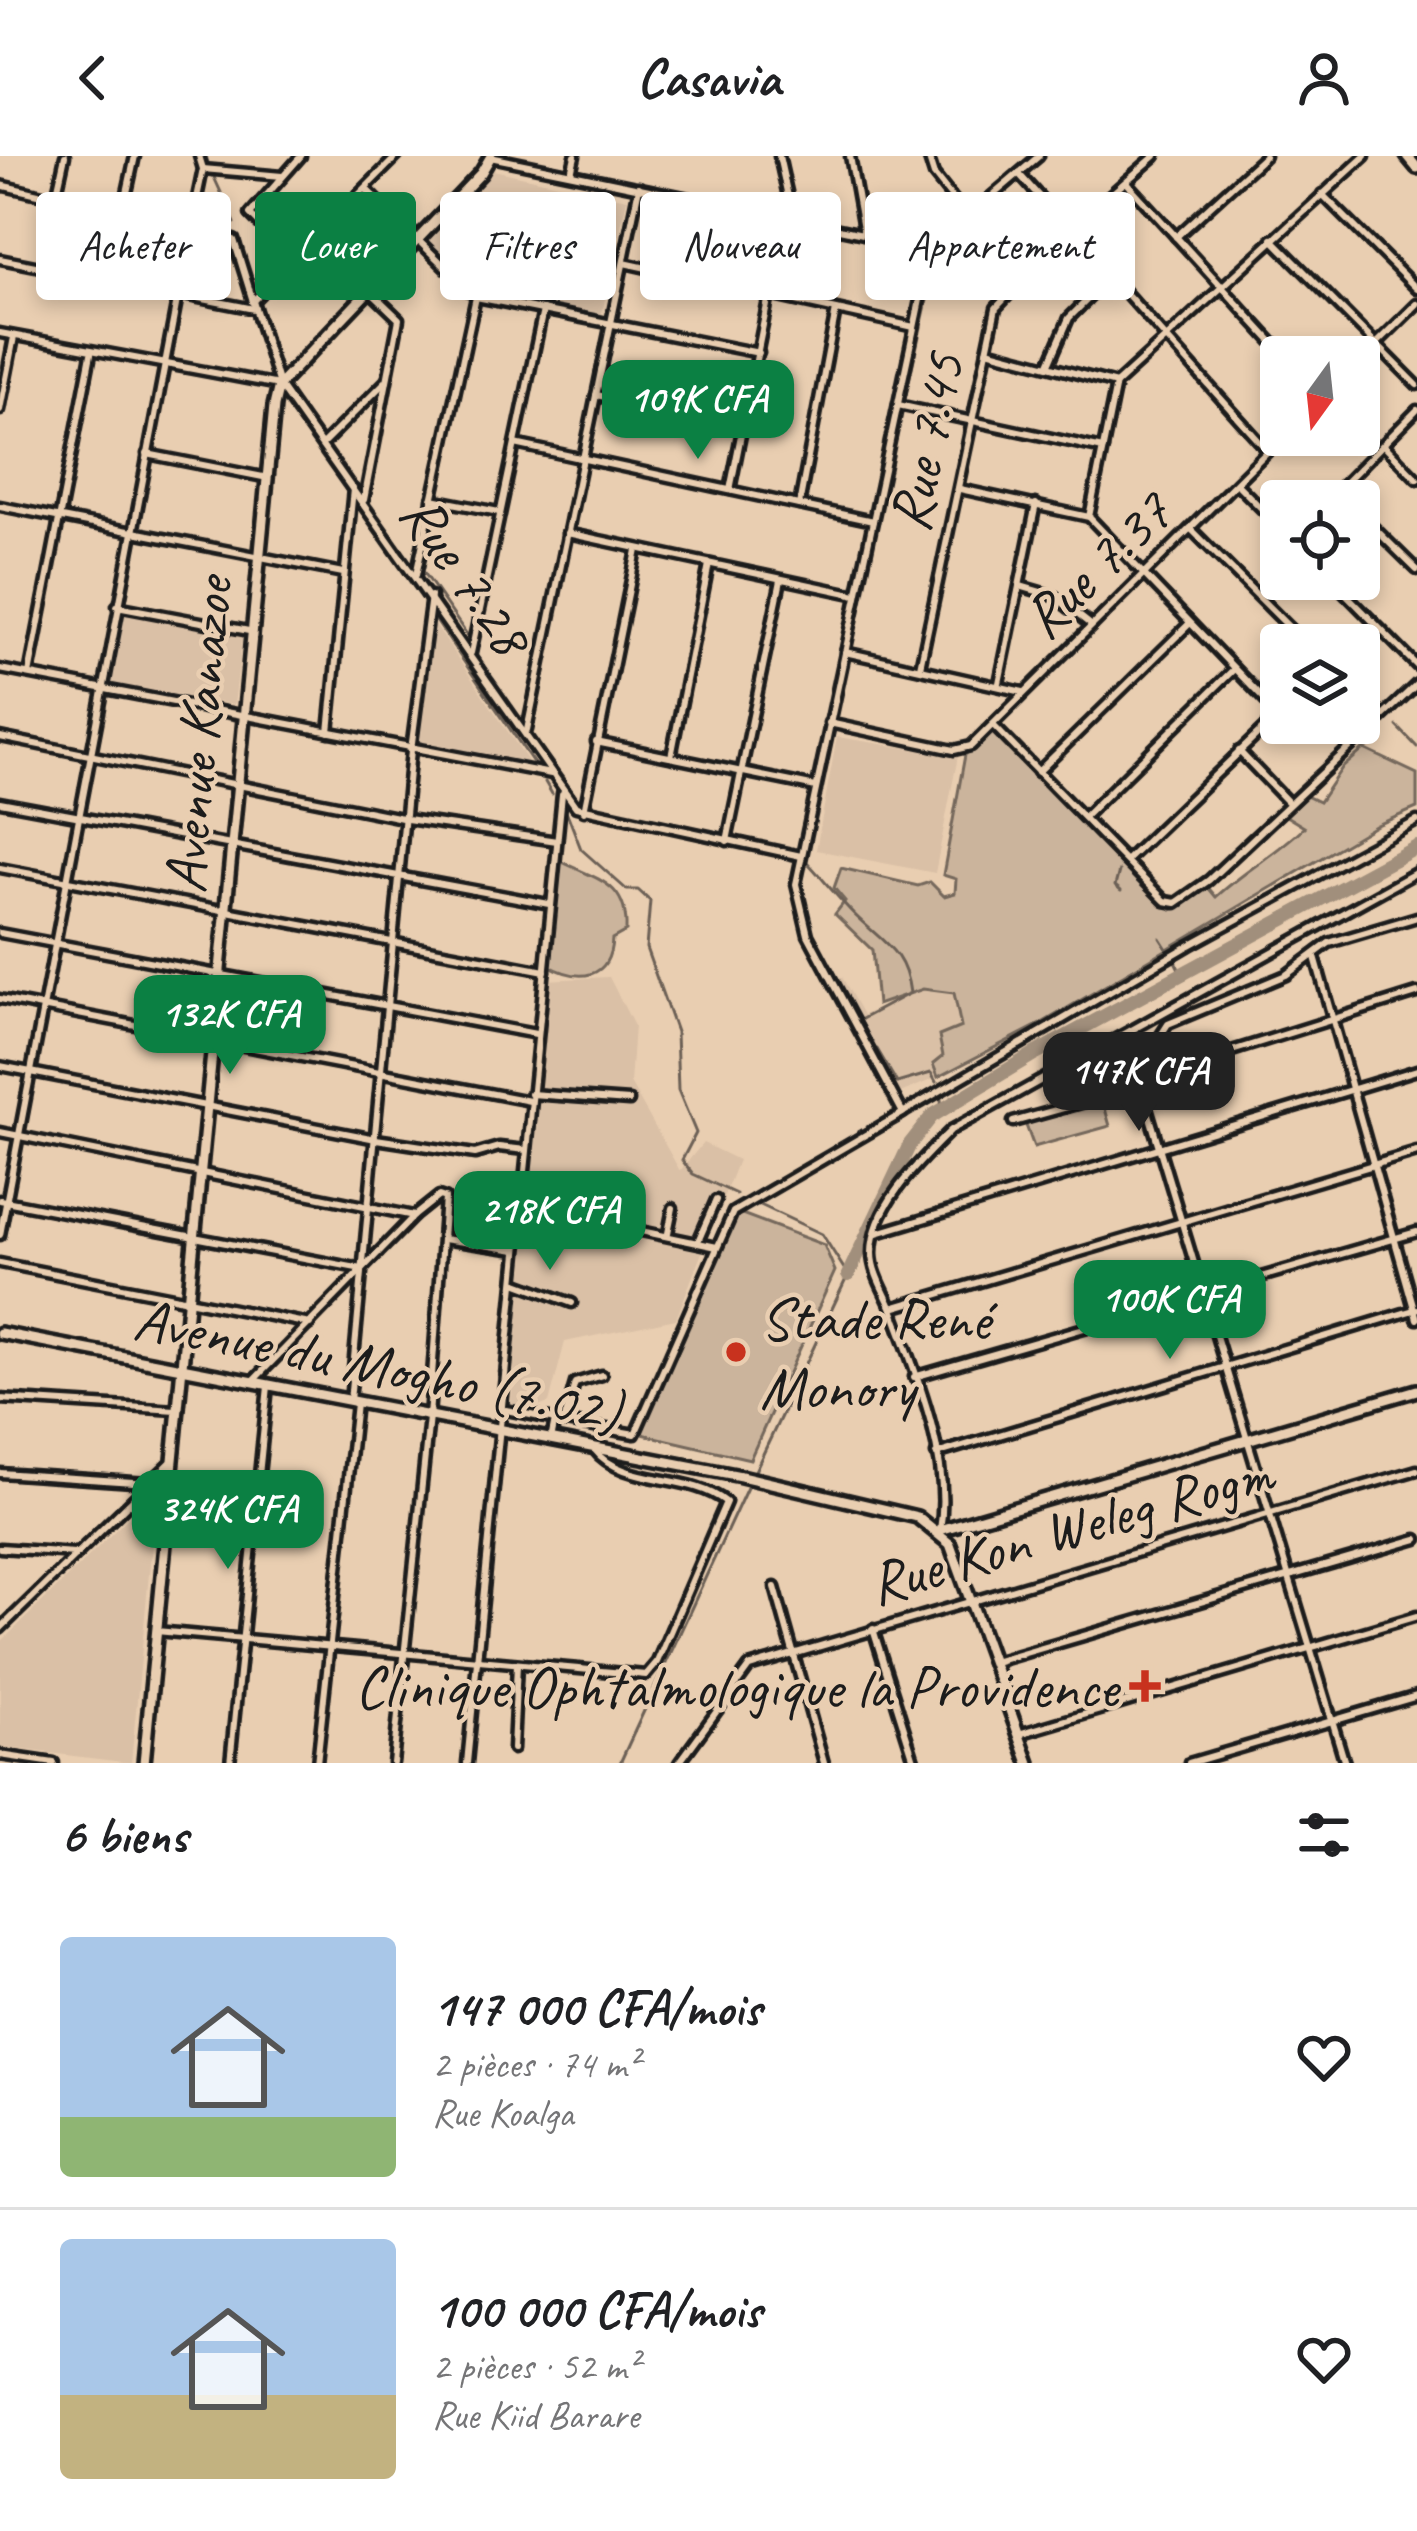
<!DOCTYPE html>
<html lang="fr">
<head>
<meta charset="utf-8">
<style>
  :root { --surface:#fff; --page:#f6f6f6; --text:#202124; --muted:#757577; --line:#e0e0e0; --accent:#0b8043 }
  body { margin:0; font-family:Caveat,sans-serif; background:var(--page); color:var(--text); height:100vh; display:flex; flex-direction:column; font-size:45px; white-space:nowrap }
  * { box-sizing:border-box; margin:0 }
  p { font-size:39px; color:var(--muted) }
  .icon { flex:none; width:66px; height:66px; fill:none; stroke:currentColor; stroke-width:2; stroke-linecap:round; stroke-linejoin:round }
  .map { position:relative; height:1607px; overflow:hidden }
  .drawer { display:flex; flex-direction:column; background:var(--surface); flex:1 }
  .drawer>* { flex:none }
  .banner { position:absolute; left:36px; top:36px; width:1347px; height:108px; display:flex; gap:24px }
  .needle { width:78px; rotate:195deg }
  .fabs { position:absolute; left:1260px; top:180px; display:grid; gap:24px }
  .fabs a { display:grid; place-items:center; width:120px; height:120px; border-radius:12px; background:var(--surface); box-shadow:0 6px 18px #0003; font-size:60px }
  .price { position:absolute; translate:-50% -102px; padding:0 27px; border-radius:24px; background:var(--accent); color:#fff; font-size:39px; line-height:78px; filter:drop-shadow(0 3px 6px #0008) }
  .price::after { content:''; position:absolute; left:50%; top:72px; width:36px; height:27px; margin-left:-18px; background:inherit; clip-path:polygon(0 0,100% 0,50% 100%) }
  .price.current { background:#222; color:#fff }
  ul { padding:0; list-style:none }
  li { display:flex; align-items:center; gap:36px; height:300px; padding:0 60px }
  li+li { border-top:3px solid var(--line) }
  li span { display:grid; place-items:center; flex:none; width:336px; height:240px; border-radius:12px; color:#555 }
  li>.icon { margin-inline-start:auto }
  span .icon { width:144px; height:144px; fill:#fffc; stroke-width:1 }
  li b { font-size:51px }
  h2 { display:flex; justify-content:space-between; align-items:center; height:144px; padding:0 60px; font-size:51px }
  .pill { padding:0 42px; border-radius:12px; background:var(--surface); box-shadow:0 6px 18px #0003; font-size:42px; line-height:108px }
  .pill.current { background:var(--accent); color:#fff }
  header { display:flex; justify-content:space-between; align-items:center; height:156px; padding:0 60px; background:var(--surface); font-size:54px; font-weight:800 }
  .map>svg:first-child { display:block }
  .built { fill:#dac0a6 }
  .green { fill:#cbb49c; stroke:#74685c; stroke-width:3 }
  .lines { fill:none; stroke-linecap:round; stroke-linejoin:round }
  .stream { stroke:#6c6156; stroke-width:3 }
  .river { stroke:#a18f7c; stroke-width:14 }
  .street-casing { stroke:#1c1c1c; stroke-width:15 }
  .secondary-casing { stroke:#1c1c1c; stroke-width:18 }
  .street { stroke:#e9ceb1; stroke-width:6 }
  .secondary { stroke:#e9ceb1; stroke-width:9 }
  .poi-dot { fill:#c8321e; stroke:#e9ceb1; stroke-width:4.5 }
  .labels { text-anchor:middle; stroke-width:9; stroke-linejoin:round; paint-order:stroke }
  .street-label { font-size:60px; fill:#1c1c1c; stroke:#e9ceb1 }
  .poi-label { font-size:60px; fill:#1c1c1c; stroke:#e9ceb1; text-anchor:start }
</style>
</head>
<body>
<header><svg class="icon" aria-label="back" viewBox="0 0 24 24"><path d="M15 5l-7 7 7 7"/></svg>Casavia<svg class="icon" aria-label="person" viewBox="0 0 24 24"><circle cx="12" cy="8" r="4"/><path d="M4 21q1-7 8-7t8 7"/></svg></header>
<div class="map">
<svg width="1417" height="1607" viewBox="0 0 1417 1607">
  <rect width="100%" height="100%" fill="#e9ceb1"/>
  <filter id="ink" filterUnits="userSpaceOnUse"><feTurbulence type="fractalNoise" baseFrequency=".00833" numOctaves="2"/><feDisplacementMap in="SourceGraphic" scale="24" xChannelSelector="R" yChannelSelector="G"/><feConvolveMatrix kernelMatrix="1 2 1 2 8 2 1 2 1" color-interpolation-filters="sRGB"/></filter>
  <g filter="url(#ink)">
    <g class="built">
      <path d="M493 14 627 43 601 161 478 136 425 86Z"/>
      <path d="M118 452 243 476 234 549 106 526Z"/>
      <path d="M431 463 532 611 415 591Z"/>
      <path d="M837 581 958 600 935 717 816 694Z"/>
      <path d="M609 821 634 870 630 927 680 1015 703 987 738 1004 676 1163 565 1186 549 1247 510 1261 544 824Z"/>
      <path d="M842 821 863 859 923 833 954 836 962 871 934 908 938 921 898 938 836 824Z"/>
      <path d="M136 1354 154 1365 131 1607 0 1591V1487Z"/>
    </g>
    <g class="green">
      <path d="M991 575 1172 754 1206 729 1216 741C1244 715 1276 698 1304 671L1286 660 1306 640 1319 646 1342 612 1364 593 1417 618V652L1377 669 1042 867 938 921 933 908 943 900 939 880 961 871 954 837 923 833 877 849 872 794 835 758 845 745 834 732 841 712 918 730 930 726 944 740 955 737 956 723 943 719 965 599Z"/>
      <path d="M560 705C598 724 628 727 626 775L612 783C610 823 580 827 548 809Z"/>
      <path d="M1102 942 1110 970 1034 991 1024 964Z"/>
      <path d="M734 1055 824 1089 835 1115 750 1303 638 1277Z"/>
    </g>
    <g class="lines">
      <g class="stream">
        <path d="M206 0 208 7"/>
        <path d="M213 19 235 67"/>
        <path d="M239 80 253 133"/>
        <path d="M905 243 936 104 970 73"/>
        <path d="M359 350 407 421"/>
        <path d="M434 462 534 608"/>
        <path d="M470 483 423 415 479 151"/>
        <path d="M1397 570 1417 591"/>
        <path d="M545 626 552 638"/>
        <path d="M567 657 581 693 627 734H638L650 745 646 792 676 876 678 934 696 977 682 1004 693 1018 736 1038"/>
        <path d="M808 707C825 725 841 746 859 763 887 789 905 797 910 837L860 864 870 883"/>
        <path d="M1119 715 1115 730 1121 735"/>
        <path d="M1160 782 1169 796"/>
        <path d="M1174 803 1182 819"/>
        <path d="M877 893 897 927 931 917 936 926"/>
        <path d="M940 939 943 954"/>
        <path d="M754 1317 848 1119 822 1078 756 1047"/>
        <path d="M620 1607 750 1325"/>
      </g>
      <path class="river" d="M848 1119 910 988 932 960 1034 898 1417 691"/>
      <g class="street-casing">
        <g id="street">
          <path d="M779 0 793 63"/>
          <path d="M850 0 864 78"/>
          <path d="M928 0 934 19 969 63"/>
          <path d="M490 1 931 92"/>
          <path d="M203 13 282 20"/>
          <path d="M571 17 575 0"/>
          <path d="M1019 18 1268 295"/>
          <path d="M1126 26 1286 201"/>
          <path d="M0 29 234 84 279 229 576 651 801 700"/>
          <path d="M366 33 476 141 759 197"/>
          <path d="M1322 38 1417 133"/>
          <path d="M56 41 65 0"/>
          <path d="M191 71 203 13 199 0"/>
          <path d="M1176 81 1265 0"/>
          <path d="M1272 83 1417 229"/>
          <path d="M931 92 1039 0"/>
          <path d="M293 102 250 58 301 0"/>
          <path d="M0 103 254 153"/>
          <path d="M624 107 914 171"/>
          <path d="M108 124 135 0"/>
          <path d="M252 146 397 0"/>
          <path d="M0 177 279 229"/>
          <path d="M987 194 1116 228"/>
          <path d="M1359 205 1417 148"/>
          <path d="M1049 208 1069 162 1110 121"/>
          <path d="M596 239 744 269"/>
          <path d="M898 249 1103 293"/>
          <path d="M0 254 14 181"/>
          <path d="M324 287 386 225"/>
          <path d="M515 288 873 365"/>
          <path d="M1384 289 1417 323"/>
          <path d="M147 298 263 321"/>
          <path d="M1237 328 1281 372"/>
          <path d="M960 333 1089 361 1278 558"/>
          <path d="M730 334 769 139"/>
          <path d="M1337 335 1347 345"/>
          <path d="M432 343 499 356"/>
          <path d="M364 344 399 163 370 135"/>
          <path d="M1327 345 1417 254"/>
          <path d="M799 349 836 154"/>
          <path d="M0 350 343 417"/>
          <path d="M1359 357 1417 414"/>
          <path d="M1089 361 1116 228 1365 0"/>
          <path d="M1191 373 1307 489"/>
          <path d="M567 377 857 439"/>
          <path d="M416 419 476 141"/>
          <path d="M1331 423 1417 510"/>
          <path d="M1020 430 1054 440 1091 469"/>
          <path d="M117 450 249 475"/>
          <path d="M845 496 1023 536"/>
          <path d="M471 497 543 154"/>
          <path d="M920 511 996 152 1069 75 1155 0"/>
          <path d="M0 513 551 618"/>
          <path d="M29 518 91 198"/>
          <path d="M999 527 1036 348"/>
          <path d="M1359 542 1379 563"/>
          <path d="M829 567 954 594 971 590 1284 279"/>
          <path d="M993 569 1165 745 1176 747 1209 724 1417 528"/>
          <path d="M527 574 639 31"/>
          <path d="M329 576 353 333"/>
          <path d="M0 581 407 663 557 685"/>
          <path d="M596 586 816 631"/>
          <path d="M1239 595 1288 646"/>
          <path d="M671 601 709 408"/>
          <path d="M1038 616 1189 468"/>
          <path d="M0 646 549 748"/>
          <path d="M584 655 637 394"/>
          <path d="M1084 661 1234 513"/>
          <path d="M727 685 781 424"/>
          <path d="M1128 703 1279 558"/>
          <path d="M0 712 545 815"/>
          <path d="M0 777 536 878"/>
          <path d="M1315 801 1417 1163"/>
          <path d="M0 843 530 945"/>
          <path d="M0 910 376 983 475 998 499 991 526 994"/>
          <path d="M1158 918 1159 882 1168 868 1286 819 1329 787 1417 761"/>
          <path d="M531 938 629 945"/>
          <path d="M1143 938 1345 1607"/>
          <path d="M904 956 1190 789 1417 665"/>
          <path d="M1013 966 1121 936 1143 938 1145 928 1158 918 1417 837"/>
          <path d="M0 976 414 1060"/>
          <path d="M0 1044 362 1113"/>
          <path d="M522 1050 717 1091"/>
          <path d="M668 1077 673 1052"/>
          <path d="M877 1077 1417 914"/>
          <path d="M0 1079 178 139"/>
          <path d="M443 1083 516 1094"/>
          <path d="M699 1083 716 1044"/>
          <path d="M0 1107 310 1168"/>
          <path d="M515 1126 572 1147"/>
          <path d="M892 1152 1417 996"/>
          <path d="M914 1221 1417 1076"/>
          <path d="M253 1225 414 1060 439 1040 445 1042 429 1261 393 1607"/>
          <path d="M0 1243 176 1254"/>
          <path d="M350 1245 411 594 431 440"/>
          <path d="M506 1254 555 1264"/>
          <path d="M564 1266 575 1227 602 1219"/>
          <path d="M551 1284 555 1264 635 1278 733 1056 903 957 808 779 796 728 931 92"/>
          <path d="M936 1298 1417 1153"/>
          <path d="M0 1317 148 1327"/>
          <path d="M129 1348 168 1354"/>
          <path d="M940 1374C952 1307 918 1222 894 1158 887 1139 872 1118 872 1097 872 1050 921 1004 951 974L1417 716"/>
          <path d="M0 1392 75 1397"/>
          <path d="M775 1431 824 1607"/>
          <path d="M0 1473 170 1307"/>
          <path d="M873 1473 915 1607"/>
          <path d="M156 1475 646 1519 657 1506 726 1346C689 1316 623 1331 594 1293"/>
          <path d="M994 1506 1417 1383"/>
          <path d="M1019 1578 1417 1460"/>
          <path d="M513 1593 517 1508"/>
          <path d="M0 1599 54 1607"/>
          <path d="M230 1607 268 1230"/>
          <path d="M317 1607 356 1247"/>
          <path d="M467 1607 562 638"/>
          <path d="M679 1607 749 1511 1417 1314"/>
          <path d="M1189 1607 1417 1540"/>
        </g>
      </g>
      <g class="secondary-casing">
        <g id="secondary">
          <path d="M1407 0 1417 12"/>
          <path d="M0 1177 741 1320 917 1361 950 1388 1029 1607"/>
          <path d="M940 1374 1417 1234"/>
          <path d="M144 1607 274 250 279 229 481 17 491 0"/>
        </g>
      </g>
      <use href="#street" class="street"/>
      <use href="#secondary" class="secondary"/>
    </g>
  </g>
  <g class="poi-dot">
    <circle cx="736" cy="1196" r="12"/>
    <path d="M1139 1512h12v12h12v12h-12v12h-12v-12h-12v-12h12z"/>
  </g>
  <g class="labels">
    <g class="street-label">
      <text transform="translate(925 286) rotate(-78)" y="21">Rue 7.45</text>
      <text transform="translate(1096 408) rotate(-44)" y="21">Rue 7.37</text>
      <text transform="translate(467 418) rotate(55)" y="21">Rue 7.28</text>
      <text transform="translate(197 579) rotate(-85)" y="21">Avenue Kanazoe</text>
      <text transform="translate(378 1208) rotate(11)" y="21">Avenue du Mogho (7.02)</text>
      <text transform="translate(1070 1371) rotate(-16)" y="21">Rue Kon Weleg Rogm</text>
    </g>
    <g class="poi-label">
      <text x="760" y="1183">Stade René<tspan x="760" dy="69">Monory</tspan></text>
      <text x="1118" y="1551" text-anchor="end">Clinique Ophtalmologique la Providence</text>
    </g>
  </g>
</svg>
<div class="fabs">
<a><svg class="needle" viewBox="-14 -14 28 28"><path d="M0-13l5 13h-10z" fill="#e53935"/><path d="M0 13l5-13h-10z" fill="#757577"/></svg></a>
<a><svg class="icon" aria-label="locate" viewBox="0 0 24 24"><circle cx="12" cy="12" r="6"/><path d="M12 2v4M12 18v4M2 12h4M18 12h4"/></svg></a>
<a><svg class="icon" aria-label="layers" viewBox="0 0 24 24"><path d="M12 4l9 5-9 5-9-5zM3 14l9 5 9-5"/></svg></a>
</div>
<b class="price" style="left:698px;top:306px">109K CFA</b>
<b class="price" style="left:230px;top:921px">132K CFA</b>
<b class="price current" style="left:1139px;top:978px">147K CFA</b>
<b class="price" style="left:550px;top:1117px">218K CFA</b>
<b class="price" style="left:1170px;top:1206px">100K CFA</b>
<b class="price" style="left:228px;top:1416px">324K CFA</b>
<div class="banner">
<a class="pill">Acheter</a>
<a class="pill current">Louer</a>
<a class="pill">Filtres</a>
<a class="pill">Nouveau</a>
<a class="pill">Appartement</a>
</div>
</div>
<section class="drawer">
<h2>6 biens<svg class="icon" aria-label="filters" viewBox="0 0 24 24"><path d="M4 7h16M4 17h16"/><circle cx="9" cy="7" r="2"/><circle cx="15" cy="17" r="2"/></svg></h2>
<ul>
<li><span style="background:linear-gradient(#a9c7e8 75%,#8fb573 0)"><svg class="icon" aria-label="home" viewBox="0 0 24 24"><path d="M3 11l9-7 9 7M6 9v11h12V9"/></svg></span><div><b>147 000 CFA/mois</b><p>2 pièces · 74 m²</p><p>Rue Koalga</p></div><svg class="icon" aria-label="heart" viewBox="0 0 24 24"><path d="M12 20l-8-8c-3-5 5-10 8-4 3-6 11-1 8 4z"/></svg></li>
<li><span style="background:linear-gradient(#a9c7e8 65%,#c2b280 0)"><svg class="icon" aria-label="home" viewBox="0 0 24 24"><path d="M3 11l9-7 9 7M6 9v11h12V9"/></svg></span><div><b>100 000 CFA/mois</b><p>2 pièces · 52 m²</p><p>Rue Kiid Barare</p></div><svg class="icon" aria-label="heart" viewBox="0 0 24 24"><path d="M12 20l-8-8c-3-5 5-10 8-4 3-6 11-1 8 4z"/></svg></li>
</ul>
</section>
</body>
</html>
